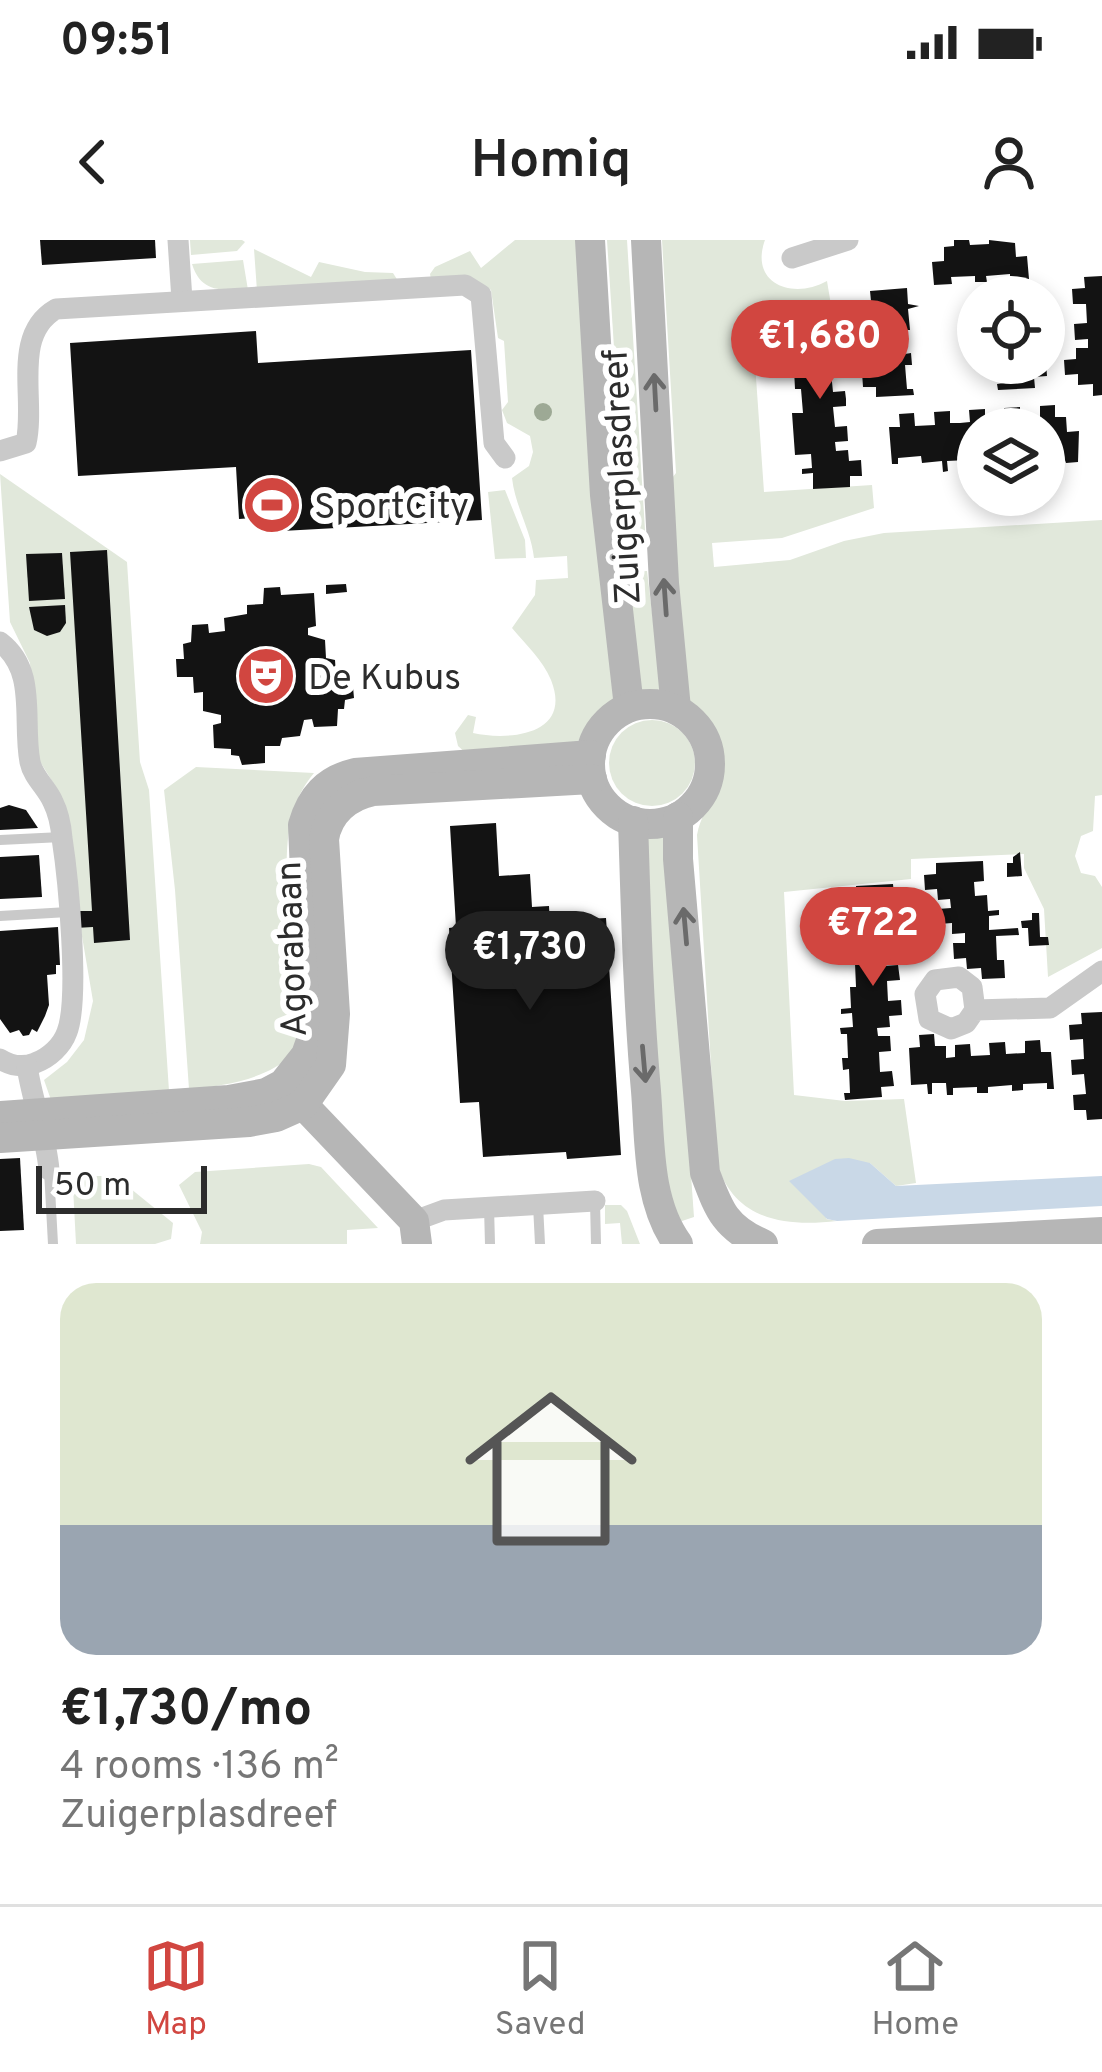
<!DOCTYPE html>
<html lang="en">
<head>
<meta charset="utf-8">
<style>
  :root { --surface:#fff; --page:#f2f2f2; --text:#222; --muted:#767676; --line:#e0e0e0; --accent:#d14640 }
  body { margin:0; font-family:Overpass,sans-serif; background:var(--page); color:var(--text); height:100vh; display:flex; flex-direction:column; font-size:45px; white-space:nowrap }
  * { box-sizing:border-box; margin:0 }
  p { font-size:39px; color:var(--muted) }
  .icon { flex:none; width:66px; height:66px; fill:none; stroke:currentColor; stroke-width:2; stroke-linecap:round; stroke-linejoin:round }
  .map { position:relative; height:1004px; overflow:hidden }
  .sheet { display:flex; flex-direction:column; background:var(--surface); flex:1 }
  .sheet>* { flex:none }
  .fabs { position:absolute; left:957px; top:36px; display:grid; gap:24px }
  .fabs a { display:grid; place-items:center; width:108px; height:108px; border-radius:50%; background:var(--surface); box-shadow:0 6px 18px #0003; font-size:60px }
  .scale { position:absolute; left:36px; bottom:30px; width:171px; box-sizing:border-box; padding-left:12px; border:6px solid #2c2c2c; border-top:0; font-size:33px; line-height:42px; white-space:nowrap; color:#2c2c2c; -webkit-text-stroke:9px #fff; paint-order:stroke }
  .price { position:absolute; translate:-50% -102px; padding:0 27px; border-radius:42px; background:var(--accent); color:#fff; font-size:39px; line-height:78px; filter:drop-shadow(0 3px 6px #0008) }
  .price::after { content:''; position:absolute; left:50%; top:72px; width:36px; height:27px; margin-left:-18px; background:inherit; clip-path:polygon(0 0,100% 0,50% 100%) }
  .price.on { background:#222; color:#fff }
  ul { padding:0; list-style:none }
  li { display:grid; align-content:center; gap:24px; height:636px; padding:0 60px }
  li span { display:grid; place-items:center; height:372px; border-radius:36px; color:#555 }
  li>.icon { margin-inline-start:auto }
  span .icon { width:216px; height:216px; fill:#fffc; stroke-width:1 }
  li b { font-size:51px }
  .status { display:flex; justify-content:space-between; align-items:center; height:84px; padding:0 60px; background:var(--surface); direction:ltr }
  .status svg { height:33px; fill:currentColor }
  header { display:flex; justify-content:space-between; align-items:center; height:156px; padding:0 60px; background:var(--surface); font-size:54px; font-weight:600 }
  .dock { display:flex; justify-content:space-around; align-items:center; height:168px; border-top:3px solid var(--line); background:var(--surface); font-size:33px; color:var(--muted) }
  .dock a { display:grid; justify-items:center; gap:6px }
  .dock .on { color:var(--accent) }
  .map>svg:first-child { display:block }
  .green { fill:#e1e8db }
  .water { fill:#c9d8e7 }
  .building { fill:#131313 }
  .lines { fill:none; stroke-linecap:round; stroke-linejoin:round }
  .lane { stroke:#c9c9c9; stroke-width:10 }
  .street { stroke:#c9c9c9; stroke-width:21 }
  .secondary { stroke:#b6b6b6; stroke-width:30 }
  .tree { fill:#9da995 }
  .oneway { stroke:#6a6a6a }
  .labels { text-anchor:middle; stroke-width:12; stroke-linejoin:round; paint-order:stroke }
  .street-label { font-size:36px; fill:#2c2c2c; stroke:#fff }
  .poi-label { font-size:36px; fill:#2c2c2c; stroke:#fff; text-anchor:start }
</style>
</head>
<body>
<div class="status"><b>09:51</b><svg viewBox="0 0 49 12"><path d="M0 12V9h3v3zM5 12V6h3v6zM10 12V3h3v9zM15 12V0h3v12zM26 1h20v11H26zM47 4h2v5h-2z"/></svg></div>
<header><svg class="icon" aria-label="back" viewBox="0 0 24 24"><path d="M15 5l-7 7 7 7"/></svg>Homiq<svg class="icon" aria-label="person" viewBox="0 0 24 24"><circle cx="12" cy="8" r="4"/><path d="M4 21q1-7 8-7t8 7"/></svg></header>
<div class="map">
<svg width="1102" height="1004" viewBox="0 0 1102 1004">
  <rect width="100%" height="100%" fill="#fff"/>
  <g class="green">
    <path d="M190 0H242L245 2 237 11 191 15Z"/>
    <path d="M515 0H578L615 459 583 498 563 509 468 515 458 506 455 493 468 475 476 477 473 493C509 501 573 495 551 440 543 420 525 404 512 388L535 355 536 340 568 338 567 316 534 318C531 290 515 266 512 238L529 226 533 212 530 196 507 183 502 170 508 162 504 101 498 98 491 50 472 38 431 39 430 34 435 27 470 11 481 28Z"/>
    <path d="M607 0H627L646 306 627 307Z"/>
    <path d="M662 0H765C749 44 793 60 827 41L832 71 771 67 770 108 754 109 764 252 872 245 874 268 782 298 712 303 714 327 790 320 844 301 884 293 1102 280V555L1095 556 1093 591 1081 596 1075 616 1081 633 1095 636 1102 647V708L1048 737 1044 669 1024 628V614L911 619V639L784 652 794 855 845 861 904 859 916 943 896 946 870 923 826 979 837 981C784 987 735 980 717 924L697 595C700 577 709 567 716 550 729 516 713 485 687 463L666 246 676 233Z"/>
    <path d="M254 9 311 37 319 22 365 32 393 33 398 41 257 51Z"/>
    <path d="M243 20 248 50C221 50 201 53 192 24Z"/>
    <path d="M0 234 127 322 140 522 149 550 169 851 51 860 44 840 67 822 84 800 93 761 57 549 36 515 30 423 10 382Z"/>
    <path d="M505 250 525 300 526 318 495 319 488 252Z"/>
    <path d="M647 331 661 447 656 452H639L628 332Z"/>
    <circle cx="652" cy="523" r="43"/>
    <path d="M196 527 314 533C280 573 287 625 288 674 289 689 287 707 292 720 294 729 300 737 303 746 327 826 250 844 189 849L175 650 164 550Z"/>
    <path d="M648 596H667L694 977 682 981 670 976 645 741Z"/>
    <path d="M309 924 321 927 378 988 347 990V1004H200L202 992 179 945 195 932Z"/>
    <path d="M82 936H115L173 983 171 999 155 1004H76L73 947Z"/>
    <path d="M605 965H621L627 971 640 1004H622L620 983 605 984Z"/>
  </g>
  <path class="water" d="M849 918 870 923 896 946 1102 936V966L837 981 827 979 789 941 835 919Z"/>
  <g class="building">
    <path d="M40 0H155L156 18 42 25Z"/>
    <path d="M954 0H969L970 5 989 4V0L1015 3 1016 17 1027 16 1029 39 1010 40V34L986 36 987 42H975V36L951 37 952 44 934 45 932 22 944 21V7L954 6Z"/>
    <path d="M1102 36V155L1093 156V144L1078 145V134L1065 135 1064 120 1076 119V108H1088V99L1075 100 1074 84 1087 83 1086 64H1073L1072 49 1085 48 1084 37Z"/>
    <path d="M907 48 908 64 919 66 908 69 910 90H903L905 114 911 113 912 125H905L907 149H913L914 155 876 157V147H863L862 132 875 131 874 121V111L861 112 860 97 873 96 872 87 871 77H859L858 62 871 61 870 51Z"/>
    <path d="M828 70V81L841 80 842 88V96H829L831 116H843L844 131 831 132 833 152 845 151 846 159V166L833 167 835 187 847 186 848 201 835 202 836 211 848 210 849 221 861 220 862 236H850V247L813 249V233L802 234V229L812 228 811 214 795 215 792 173H803L801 149H795L794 129H784V124H794L793 103H799L797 79H791V73Z"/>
    <path d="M256 91 258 123 471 110 482 280 282 291 281 282 253 283V278L239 279 236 227 78 236 70 103Z"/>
    <path d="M1002 123H1046L1047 136 1034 137 1035 148 998 150 997 144 1004 143Z"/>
    <path d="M1055 165V177H1066L1067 192 1079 191 1078 222 1066 223 1061 208 1044 209V189H978V213L968 214V220L947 221 948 231 943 232 942 221 922 223 921 216 898 218V224H892L889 187H900L899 174 914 173 915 186 935 185 934 172 950 171V183H960L970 182 969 170 985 169V182L1005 180 1004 168 1020 167V179H1030L1040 178V166Z"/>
    <path d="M107 310 130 700 94 703 93 687 75 688 74 671H92L70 312Z"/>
    <path d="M62 313 65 359 29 361 26 314Z"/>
    <path d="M346 344 347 352 326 354V345Z"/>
    <path d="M280 347 281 355 314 353 316 386 308 388V395L325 400 326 418 335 420 336 435 352 436 354 458 345 460 344 469H338L337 486 314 487 312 479 304 480 300 496 282 498 280 506H265V523L242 525 239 516 231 515V509L214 508 213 485 221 483V475L203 471V452L194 453 193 437H177L176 419H184L183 404 191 402 192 385 208 384 209 393 225 391 224 378 247 374V365L263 364 264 348Z"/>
    <path d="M65 365 66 383 60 392 47 396 34 390 29 367Z"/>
    <path d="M9 565 26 570 38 588 0 590V568Z"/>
    <path d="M496 583 499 636 530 634 532 667 549 666 550 686 552 681 606 678 621 915 567 919 566 912 483 917 479 862 460 863 449 688 456 687 450 586Z"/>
    <path d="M1020 612 1022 636 1007 637V623H1013V617Z"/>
    <path d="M39 615 42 657 0 659V617Z"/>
    <path d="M983 621 984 641 974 642 975 656 987 655 988 671 999 670V675L989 676V690L1018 688 1019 695 996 696 997 720H1004L1005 738 982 739 981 728 967 729 966 718 954 719 953 703H965V693L952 694V683L939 684 938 669 951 668 950 659 938 660 937 649 925 650 924 635 936 634V623Z"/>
    <path d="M893 644 894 655 907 654V669L895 670 896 690 909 689 910 704 897 705 898 716H885L886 726 898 725 900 740 887 741 888 761 901 760 902 775 889 776 890 787 877 788 878 796H890L891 811 879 812 880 832 892 831 894 846 881 847 882 857 845 860 844 853H850L849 829 843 830 842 818H848L847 794H841L840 788 853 787 852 773 841 774V769L851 768 850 747H856L855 723 849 724 848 717 861 716 860 702 849 703V698L860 697 858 667 847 668V663L857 662 856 646Z"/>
    <path d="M1032 673H1039L1040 697H1048L1049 705 1029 706 1028 688H1022L1021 681 1032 680Z"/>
    <path d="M58 687 60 725H56V734L47 735 49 765 45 776 37 792 32 789 29 795 23 796 19 790 10 793 0 779V691Z"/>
    <path d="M1102 772V879L1087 880 1086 870H1074L1073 855 1086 854 1084 834 1072 835 1071 820 1084 819 1083 799 1070 800 1069 785 1082 784 1081 773Z"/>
    <path d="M934 794 935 806H946V818L955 817V805L970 804 971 816 990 815 989 803 1005 802 1006 814 1025 813V801L1040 800 1041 812H1051L1054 849H1047V843L1023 844V850L1012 851V845L988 847V853H977V847L953 848V855H947L946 843H932V854H928L927 844 911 845 909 808 920 807 919 795Z"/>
    <path d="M20 918 24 990 0 991V919Z"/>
  </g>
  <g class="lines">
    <g class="lane">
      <path d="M0 600 62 597"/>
      <path d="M0 676 68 672"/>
      <path d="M49 930 53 1004"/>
      <path d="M595 961 596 1004"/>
      <path d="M538 965 540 1004"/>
      <path d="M489 967 490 1004"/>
    </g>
    <g class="street">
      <path d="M178 0 182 60"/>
      <path d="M792 18 848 0"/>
      <path d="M0 211 26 203C36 159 11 95 56 69L465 45 481 55 494 203 505 218"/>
      <path d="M0 402C38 431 22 480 30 522 33 537 47 548 53 562 58 572 61 586 62 598 68 637 80 758 67 792 62 806 49 818 35 823 22 828 11 826 0 819"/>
      <path d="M975 770 972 747 959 737 935 740 925 754 929 779 951 789 966 783 975 770 1050 768 1102 731"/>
      <path d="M27 826C32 861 46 894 49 930"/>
      <path d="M414 981 444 970 595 961"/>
    </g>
    <g class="secondary">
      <path d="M590 0 605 255 629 467"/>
      <path d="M646 0 664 343 676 469"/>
      <circle cx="650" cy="524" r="60"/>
      <path d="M678 577V619L705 933C719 970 725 988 763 1004"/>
      <path d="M633 581C636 672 638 761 646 851 650 901 647 962 678 1004"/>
      <path d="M292 853 414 981 417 1004"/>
      <path d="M0 876 229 860 266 853 283 844 306 815 312 798 303 585C311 557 326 540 355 533L591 515"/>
      <path d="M0 898 249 882 276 877 303 865 331 825 335 774 324 599C328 573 348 556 373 551L592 539"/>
      <path d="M877 1004 1102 992"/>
    </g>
  </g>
  <circle class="tree" cx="543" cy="172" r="9"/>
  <defs><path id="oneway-shaft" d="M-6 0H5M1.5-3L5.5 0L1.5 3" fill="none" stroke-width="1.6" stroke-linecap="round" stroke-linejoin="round" transform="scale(3)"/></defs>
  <g class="oneway">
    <use href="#oneway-shaft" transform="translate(655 152) rotate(-93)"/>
    <use href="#oneway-shaft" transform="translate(665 357) rotate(-94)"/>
    <use href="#oneway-shaft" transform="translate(685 686) rotate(-95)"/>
    <use href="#oneway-shaft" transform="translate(644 824) rotate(85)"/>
  </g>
  <defs>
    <g id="stadium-disc" transform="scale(3)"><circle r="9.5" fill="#d14640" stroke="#fff"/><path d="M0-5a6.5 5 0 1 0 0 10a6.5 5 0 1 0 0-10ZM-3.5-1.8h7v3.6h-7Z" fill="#fff"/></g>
    <g id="theatre-disc" transform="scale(3)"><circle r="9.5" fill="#d14640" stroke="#fff"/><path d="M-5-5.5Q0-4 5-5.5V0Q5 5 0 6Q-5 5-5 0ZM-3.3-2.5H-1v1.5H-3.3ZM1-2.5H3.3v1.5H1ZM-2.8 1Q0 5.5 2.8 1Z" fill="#fff"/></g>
  </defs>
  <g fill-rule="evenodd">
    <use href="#stadium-disc" x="272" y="265"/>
    <use href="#theatre-disc" x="266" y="436"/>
  </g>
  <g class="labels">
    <g class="street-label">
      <text transform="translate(620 237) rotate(-93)" y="13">Zuigerplasdreef</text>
      <text transform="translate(290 709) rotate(-92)" y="13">Agorabaan</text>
    </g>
    <g class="poi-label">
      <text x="314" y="278">SportCity</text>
      <text x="308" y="449">De Kubus</text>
    </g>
  </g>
</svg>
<div class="fabs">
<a><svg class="icon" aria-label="locate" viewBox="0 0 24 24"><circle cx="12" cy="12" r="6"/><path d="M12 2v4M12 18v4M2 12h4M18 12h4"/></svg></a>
<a><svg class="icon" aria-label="layers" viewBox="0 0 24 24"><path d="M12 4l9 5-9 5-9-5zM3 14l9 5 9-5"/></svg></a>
</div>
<div class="scale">50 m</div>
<b class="price" style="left:820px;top:162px">€1,680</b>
<b class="price" style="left:873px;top:749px">€722</b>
<b class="price on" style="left:530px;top:773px">€1,730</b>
</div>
<section class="sheet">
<ul>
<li><span style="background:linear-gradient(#dfe7d0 65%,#9aa5b1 0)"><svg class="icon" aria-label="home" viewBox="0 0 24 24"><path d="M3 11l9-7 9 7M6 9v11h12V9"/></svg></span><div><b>€1,730/mo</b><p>4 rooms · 136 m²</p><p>Zuigerplasdreef</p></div></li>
</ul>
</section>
<nav class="dock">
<a class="on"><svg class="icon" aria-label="map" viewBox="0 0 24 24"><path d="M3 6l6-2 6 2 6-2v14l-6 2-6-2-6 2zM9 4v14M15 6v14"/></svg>Map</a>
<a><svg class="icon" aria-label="saved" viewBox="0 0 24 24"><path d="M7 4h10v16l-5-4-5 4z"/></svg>Saved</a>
<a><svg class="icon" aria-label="home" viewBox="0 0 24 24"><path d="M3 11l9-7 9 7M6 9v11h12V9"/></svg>Home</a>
</nav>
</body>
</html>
